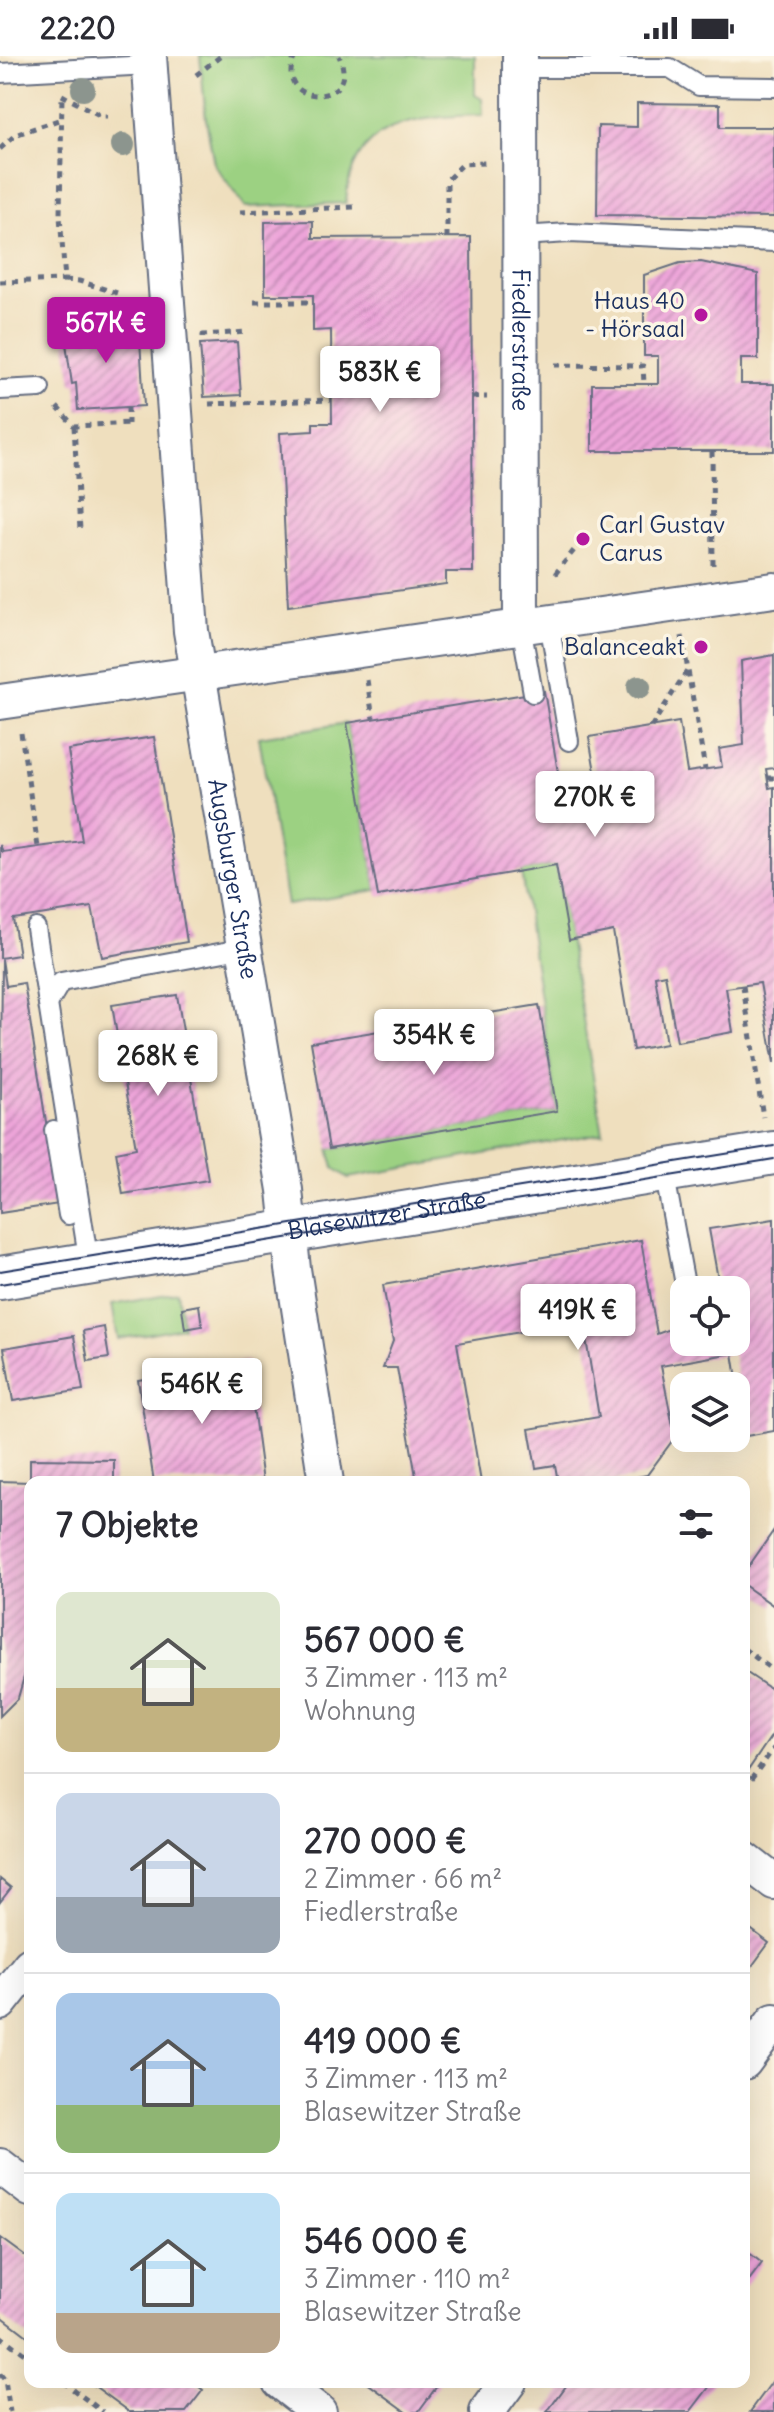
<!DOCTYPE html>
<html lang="de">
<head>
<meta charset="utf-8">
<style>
  :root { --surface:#fff; --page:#f2f2f3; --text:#2b2b33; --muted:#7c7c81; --line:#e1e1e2; --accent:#b5179e }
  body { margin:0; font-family:Delius,sans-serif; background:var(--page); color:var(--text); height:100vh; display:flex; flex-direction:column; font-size:30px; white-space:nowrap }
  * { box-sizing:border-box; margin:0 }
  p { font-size:26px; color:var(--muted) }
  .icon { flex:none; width:44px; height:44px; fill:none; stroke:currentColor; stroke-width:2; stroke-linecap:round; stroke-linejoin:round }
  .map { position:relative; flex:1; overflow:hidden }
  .details { position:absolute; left:24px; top:1420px; width:726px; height:912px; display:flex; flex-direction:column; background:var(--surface); border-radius:16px; box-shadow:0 8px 32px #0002 }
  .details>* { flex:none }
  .tools { position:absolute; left:670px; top:1220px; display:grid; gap:16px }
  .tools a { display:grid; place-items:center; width:80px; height:80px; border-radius:16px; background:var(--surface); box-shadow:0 8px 32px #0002; font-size:40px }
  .price { position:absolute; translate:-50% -68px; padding:0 18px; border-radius:8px; background:#fff; color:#222; font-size:26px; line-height:52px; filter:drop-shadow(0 2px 4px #0008) }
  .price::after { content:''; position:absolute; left:50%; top:48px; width:24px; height:18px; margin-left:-12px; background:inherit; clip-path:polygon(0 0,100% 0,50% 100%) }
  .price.current { background:var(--accent); color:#fff }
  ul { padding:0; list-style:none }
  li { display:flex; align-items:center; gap:24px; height:200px; padding:0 32px }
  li+li { border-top:2px solid var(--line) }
  li span { display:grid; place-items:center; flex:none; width:224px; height:160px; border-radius:16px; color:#555 }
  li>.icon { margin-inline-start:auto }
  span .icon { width:96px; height:96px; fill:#fffc; stroke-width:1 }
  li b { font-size:34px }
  h2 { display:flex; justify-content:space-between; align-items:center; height:96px; padding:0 32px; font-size:34px }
  .status { display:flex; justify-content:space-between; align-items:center; height:56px; padding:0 40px; background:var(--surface); direction:ltr }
  .status svg { height:22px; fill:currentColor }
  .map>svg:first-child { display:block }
  .green { fill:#9cd182; stroke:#5c8070; stroke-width:2 }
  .building { fill:url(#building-hatch) }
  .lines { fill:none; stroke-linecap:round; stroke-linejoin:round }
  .service-casing { stroke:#656d80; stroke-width:22 }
  .minor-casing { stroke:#656d80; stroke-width:38 }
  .tertiary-casing { stroke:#656d80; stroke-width:46 }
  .path { stroke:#656d80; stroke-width:5; stroke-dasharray:6 6; stroke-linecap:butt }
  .service { stroke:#fff; stroke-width:18 }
  .minor { stroke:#fff; stroke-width:34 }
  .tertiary { stroke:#fff; stroke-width:42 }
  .tram { stroke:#1b2f5e; stroke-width:2 }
  .tree { fill:#8c958e }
  .poi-dot { fill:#b5179e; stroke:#fcf5e5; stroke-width:3 }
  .labels { text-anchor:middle; stroke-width:7; stroke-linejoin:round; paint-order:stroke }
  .poi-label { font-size:24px; fill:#1b2f5e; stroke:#fcf5e5; text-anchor:end }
  .street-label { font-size:24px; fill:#1b2f5e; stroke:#fcf5e5 }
</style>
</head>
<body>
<div class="status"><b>22:20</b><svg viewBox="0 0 49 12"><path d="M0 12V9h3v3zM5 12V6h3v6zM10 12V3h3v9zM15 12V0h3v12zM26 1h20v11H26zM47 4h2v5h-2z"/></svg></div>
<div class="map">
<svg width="774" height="2356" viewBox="0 0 774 2356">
  <defs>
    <pattern id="building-hatch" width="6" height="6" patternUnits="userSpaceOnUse" patternTransform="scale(2)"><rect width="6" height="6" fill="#eda4d9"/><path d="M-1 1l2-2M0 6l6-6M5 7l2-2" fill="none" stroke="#bf86b3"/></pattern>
  </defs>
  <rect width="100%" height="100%" fill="#fcf5e5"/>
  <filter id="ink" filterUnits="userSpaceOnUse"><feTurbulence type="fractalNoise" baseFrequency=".0125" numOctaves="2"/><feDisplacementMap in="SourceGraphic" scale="16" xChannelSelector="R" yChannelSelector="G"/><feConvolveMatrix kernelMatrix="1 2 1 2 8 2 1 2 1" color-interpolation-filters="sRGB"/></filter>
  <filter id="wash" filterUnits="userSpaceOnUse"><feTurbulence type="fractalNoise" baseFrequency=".006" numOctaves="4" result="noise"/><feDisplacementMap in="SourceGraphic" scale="32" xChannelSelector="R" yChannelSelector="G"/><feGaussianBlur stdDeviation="1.8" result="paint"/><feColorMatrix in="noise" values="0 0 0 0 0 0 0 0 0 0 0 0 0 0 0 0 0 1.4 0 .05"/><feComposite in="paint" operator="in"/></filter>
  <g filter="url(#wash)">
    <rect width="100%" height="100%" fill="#efdfbe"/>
    <g class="green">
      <path d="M200 0H475V39L482 43 483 59C416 61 350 64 346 147L245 151 214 108 206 63Z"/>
      <path d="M347 667 377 834 287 849 259 681Z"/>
      <path d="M556 809 603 1077 348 1122 334 1112 329 1093 557 1055 521 815Z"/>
      <path d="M178 1236 183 1271 118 1283 112 1248Z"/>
    </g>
    <g id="blocks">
      <g class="building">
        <path d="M637 47 720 48V71H774V161L597 159 598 70 637 71Z"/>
        <path d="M313 165V182L471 181 473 516H446V528L288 550 280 377 313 375V367H332L331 274 313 275V239H265V166Z"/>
        <path d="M701 206 758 218V303H741V328H774V395H592V328H658V300H644V219L680 207Z"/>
        <path d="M113 265V268L139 267 144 350 78 354 76 327 72 328 64 274Z"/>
        <path d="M237 286 241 339 204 341 200 288Z"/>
        <path d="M774 599V712L766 713 769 732 774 731V1007L760 927 726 932 733 976 677 986 665 918 655 920 666 988 633 994 613 875 569 884 556 809 378 840 347 667 544 635 564 751 600 745 589 681 679 666 687 716 722 711 719 693 744 689 741 605Z"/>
        <path d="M154 681 187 886 102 901 92 851 13 863 19 899 0 902V789L3 796 82 785 68 694Z"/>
        <path d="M2 903 6 930 24 927 59 1148 0 1157Z"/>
        <path d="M177 939 208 1124 123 1138 116 1096 136 1092 112 949Z"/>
        <path d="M539 949 557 1055 329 1093 311 986Z"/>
        <path d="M774 1163V1375L746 1380 733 1297 661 1310 675 1381 647 1419 612 1426H558L555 1409 536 1412 529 1373 599 1361 583 1265 457 1287 481 1426H417L397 1312H383L393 1285 383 1229 641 1184 657 1278 684 1268V1286H736V1234H720L709 1173Z"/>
        <path d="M199 1249 202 1270 185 1273 182 1252Z"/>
        <path d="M104 1271 109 1302 88 1305 83 1275Z"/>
        <path d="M74 1280 83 1334 13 1345 4 1292Z"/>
        <path d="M247 1305 263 1426H154L138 1324Z"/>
        <path d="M30 1403 114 1404V1426H30V1600L18 1642 0 1660V1425L30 1426Z"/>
        <path d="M774 1474V1550L744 1529V1517Z"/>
        <path d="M744 1615 774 1635V1676L749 1713 744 1709Z"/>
        <path d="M0 1823 11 1832 0 1846Z"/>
        <path d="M744 1868 769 1887 744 1921Z"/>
        <path d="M0 2182 30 2204V2282L0 2259Z"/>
        <path d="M744 2193 762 2207 744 2231Z"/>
        <path d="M774 2323V2356H750Z"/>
        <path d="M89 2326H193L203 2334 186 2356H130Z"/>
        <path d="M366 2326H440L418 2356H407Z"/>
        <path d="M569 2326H713L690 2356H547Z"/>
      </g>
    </g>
  </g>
  <g filter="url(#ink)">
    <use href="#blocks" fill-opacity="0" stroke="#656d80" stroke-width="2"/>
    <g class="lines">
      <g class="service-casing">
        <g id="service">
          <path d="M520 12H670L699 30 774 31"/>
          <path d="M0 17 150 9"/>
          <path d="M521 180 569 177 774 186"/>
          <path d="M0 334 40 332"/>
          <path d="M549 566 569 685"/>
          <path d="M521 570 533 637"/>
          <path d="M36 872 89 1207"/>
          <path d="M48 948 61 926 246 892"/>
          <path d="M54 1074 68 1159"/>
          <path d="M664 1115 686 1234"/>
        </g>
      </g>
      <g class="minor-casing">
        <g id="minor">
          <path id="s1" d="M149 0 191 575 285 1134 293 1213 326 1426"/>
          <path id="s2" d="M520 0 521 570"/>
          <path d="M0 646 774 534"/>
          <path d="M744 1803 774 1826"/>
          <path d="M0 1947 30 1909"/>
          <path d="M744 2006 774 1965"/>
          <path d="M0 2110 30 2133"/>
          <path d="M280 2326 319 2356"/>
          <path d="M487 2356 509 2326"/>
        </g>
      </g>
      <g class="tertiary-casing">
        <g id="tertiary">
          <path id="s3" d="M0 1222 774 1097"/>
        </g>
      </g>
      <g class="path">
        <path d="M295 0C271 52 363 52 339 0"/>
        <path d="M196 19 221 0"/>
        <path d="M62 39 101 60H107"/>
        <path d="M0 93 15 79 61 63"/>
        <path d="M240 156 355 151"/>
        <path d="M447 182V124L463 108 487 107"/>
        <path d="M65 224 79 225 117 237"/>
        <path d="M0 226 65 224 60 160 62 40"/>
        <path d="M254 246H313"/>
        <path d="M118 247 119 268"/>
        <path d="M203 281V279L247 276"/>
        <path d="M555 309 643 310 644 328"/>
        <path d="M472 341H487"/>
        <path d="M209 348 331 344"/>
        <path d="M57 351 74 370 132 367"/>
        <path d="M128 351V368"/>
        <path d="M74 370 80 474"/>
        <path d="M712 395 713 510"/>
        <path d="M555 518 583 483"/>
        <path d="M682 580 705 713"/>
        <path d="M367 624 373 662"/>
        <path d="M651 671 687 615"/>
        <path d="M21 677 38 791"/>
        <path d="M768 722H774"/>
        <path d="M743 930 763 1061"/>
        <path d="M744 1593 774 1615"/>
        <path d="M744 1733 774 1692"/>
        <path d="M0 2280 30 2302"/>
        <path d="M0 2318 5 2324 10 2356"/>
        <path d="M63 2326 103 2356"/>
      </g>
      <use href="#service" class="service"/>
      <use href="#minor" class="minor"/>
      <use href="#tertiary" class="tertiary"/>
      <g class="tram">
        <path d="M0 1215 774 1090"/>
        <path d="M0 1228 774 1103"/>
      </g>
    </g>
    <g class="tree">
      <circle cx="83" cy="33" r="12"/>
      <circle cx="123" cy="89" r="12"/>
      <circle cx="639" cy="631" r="12"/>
    </g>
  </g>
  <g class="poi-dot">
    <circle cx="701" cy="259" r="8"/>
    <circle cx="583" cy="483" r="8"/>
    <circle cx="701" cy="591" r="8"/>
  </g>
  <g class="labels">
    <g class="poi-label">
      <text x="685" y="253">Haus 40<tspan x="685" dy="28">- Hörsaal</tspan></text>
      <text x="599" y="477" text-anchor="start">Carl Gustav<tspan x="599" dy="28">Carus</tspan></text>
      <text x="685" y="599">Balanceakt</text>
    </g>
    <g class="street-label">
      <text dy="8" stroke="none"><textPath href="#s2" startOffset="284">Fiedlerstraße</textPath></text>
      <text dy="8" stroke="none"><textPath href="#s1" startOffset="828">Augsburger Straße</textPath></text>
      <text dy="8" stroke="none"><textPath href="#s3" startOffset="392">Blasewitzer Straße</textPath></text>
    </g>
  </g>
</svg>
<div class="tools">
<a><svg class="icon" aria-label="locate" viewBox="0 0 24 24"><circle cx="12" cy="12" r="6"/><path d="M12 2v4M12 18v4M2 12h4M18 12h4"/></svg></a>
<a><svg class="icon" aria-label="layers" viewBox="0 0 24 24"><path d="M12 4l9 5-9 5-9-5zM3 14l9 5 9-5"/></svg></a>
</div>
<b class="price current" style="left:106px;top:309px">567K €</b>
<b class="price" style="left:380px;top:358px">583K €</b>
<b class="price" style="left:595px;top:783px">270K €</b>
<b class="price" style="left:434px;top:1021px">354K €</b>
<b class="price" style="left:158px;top:1042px">268K €</b>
<b class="price" style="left:578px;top:1296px">419K €</b>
<b class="price" style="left:202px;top:1370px">546K €</b>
<section class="details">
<h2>7 Objekte<svg class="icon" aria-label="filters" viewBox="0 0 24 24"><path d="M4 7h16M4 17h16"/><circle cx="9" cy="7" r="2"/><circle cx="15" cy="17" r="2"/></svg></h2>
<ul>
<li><span style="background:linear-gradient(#dfe7d0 60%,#c2b280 0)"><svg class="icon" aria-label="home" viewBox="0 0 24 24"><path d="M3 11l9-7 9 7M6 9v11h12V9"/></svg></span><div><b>567 000 €</b><p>3 Zimmer · 113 m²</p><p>Wohnung</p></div></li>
<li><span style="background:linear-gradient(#c9d6e8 65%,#9aa5b1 0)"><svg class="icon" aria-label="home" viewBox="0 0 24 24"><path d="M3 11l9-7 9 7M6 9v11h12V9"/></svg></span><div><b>270 000 €</b><p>2 Zimmer · 66 m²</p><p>Fiedlerstraße</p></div></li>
<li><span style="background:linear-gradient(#a9c7e8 70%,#8fb573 0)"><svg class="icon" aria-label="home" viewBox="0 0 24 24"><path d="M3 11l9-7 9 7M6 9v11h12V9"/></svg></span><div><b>419 000 €</b><p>3 Zimmer · 113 m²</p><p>Blasewitzer Straße</p></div></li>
<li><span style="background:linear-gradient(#bfe0f5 75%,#b9a48a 0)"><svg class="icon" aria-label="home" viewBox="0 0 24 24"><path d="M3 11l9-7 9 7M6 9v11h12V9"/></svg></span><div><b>546 000 €</b><p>3 Zimmer · 110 m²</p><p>Blasewitzer Straße</p></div></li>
</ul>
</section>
</div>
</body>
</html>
